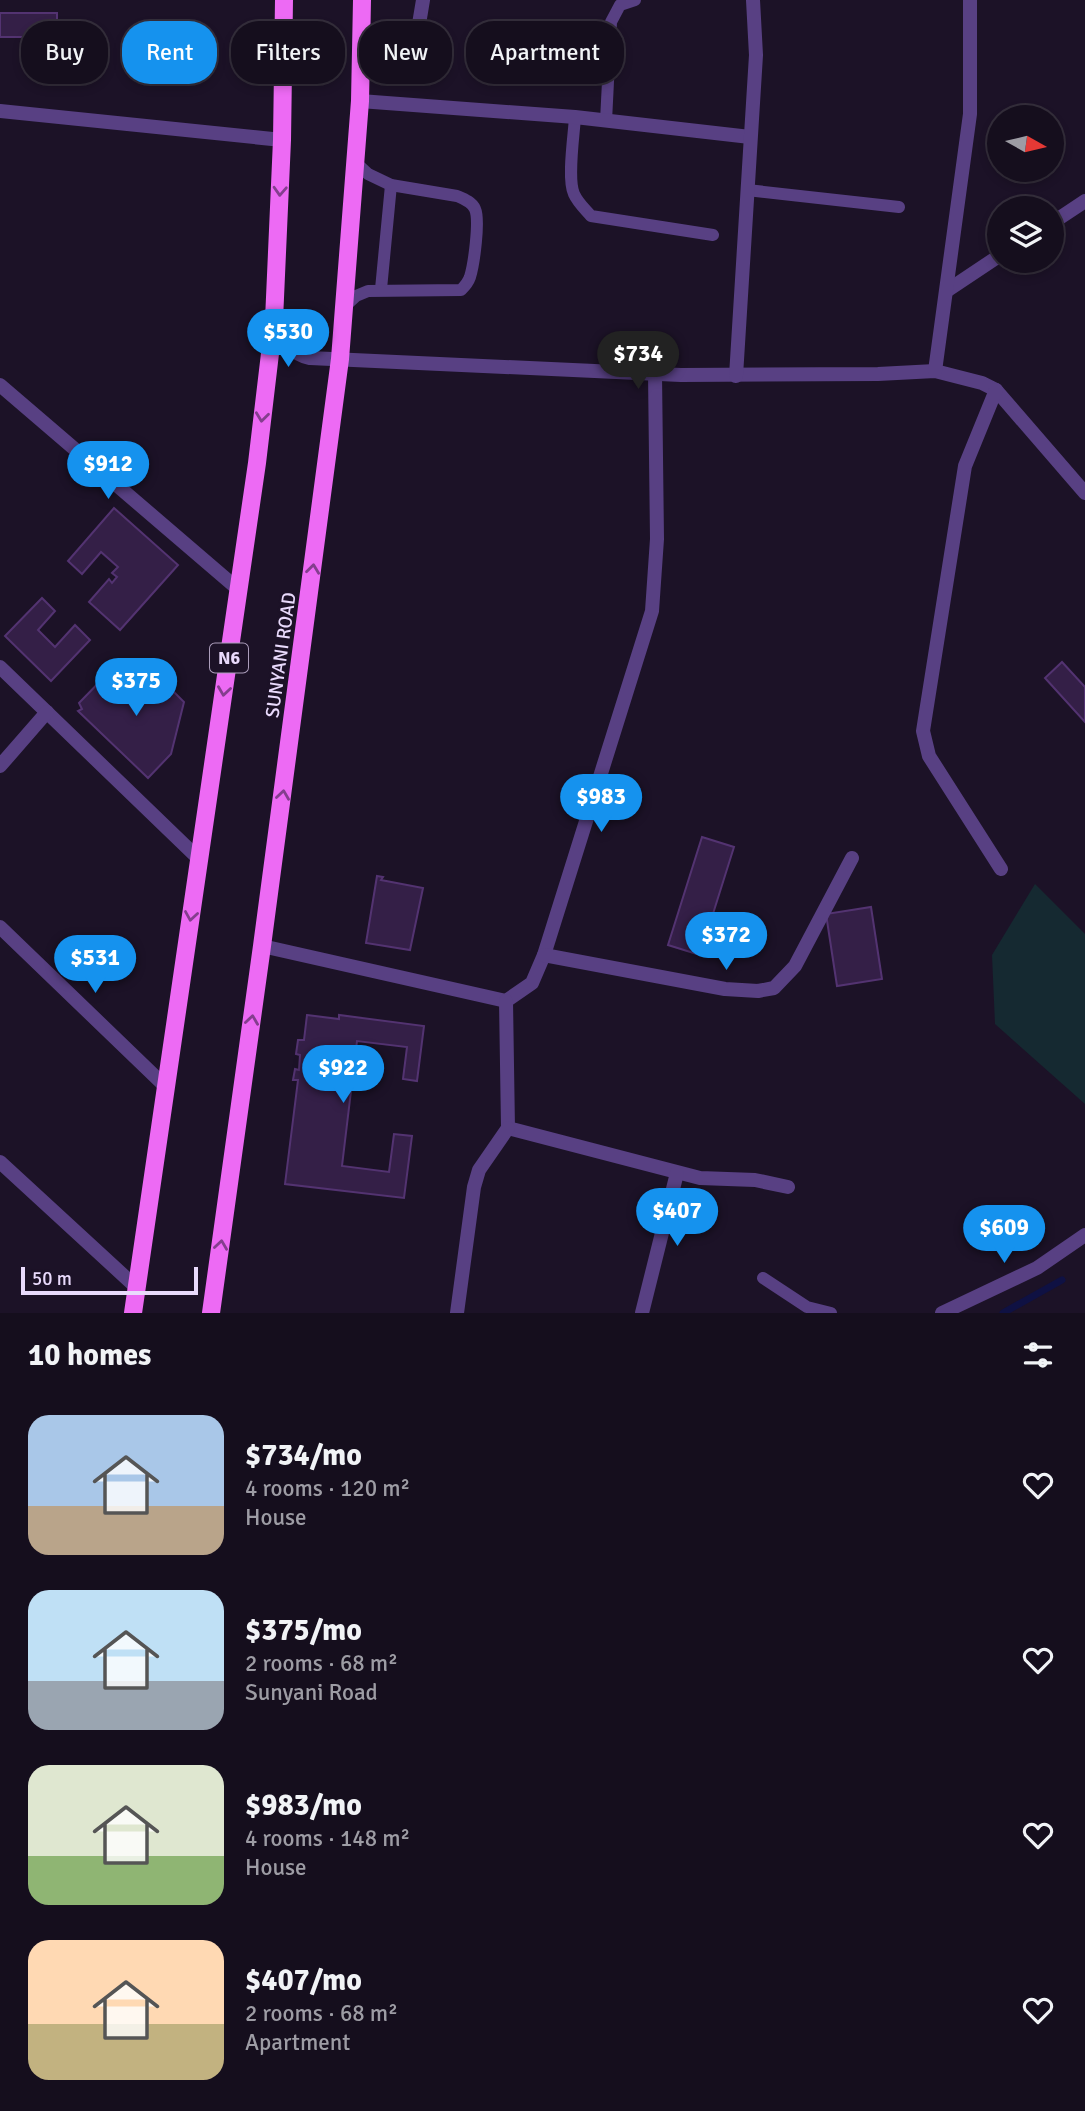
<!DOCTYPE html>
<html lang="en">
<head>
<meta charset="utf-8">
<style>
  :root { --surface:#150e1d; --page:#1e1726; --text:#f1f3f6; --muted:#9d9ca4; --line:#342e3b; --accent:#1592ee }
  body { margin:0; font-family:Signika,sans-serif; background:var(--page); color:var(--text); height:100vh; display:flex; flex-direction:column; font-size:26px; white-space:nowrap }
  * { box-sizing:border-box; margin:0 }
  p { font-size:23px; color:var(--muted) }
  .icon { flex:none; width:38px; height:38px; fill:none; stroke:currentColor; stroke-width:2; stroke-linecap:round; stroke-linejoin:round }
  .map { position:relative; height:1313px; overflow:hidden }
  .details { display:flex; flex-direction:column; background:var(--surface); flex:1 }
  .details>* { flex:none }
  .top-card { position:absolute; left:21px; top:21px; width:700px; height:63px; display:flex; gap:14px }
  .needle { width:46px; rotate:98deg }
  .tools { position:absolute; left:987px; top:105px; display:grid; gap:14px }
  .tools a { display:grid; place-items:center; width:77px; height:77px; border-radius:50%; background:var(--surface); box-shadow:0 4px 10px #0003,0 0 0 2px var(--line); font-size:35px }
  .scale { position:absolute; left:21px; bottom:18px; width:177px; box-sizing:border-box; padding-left:7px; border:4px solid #e9dafc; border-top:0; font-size:19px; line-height:24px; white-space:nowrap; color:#e9dafc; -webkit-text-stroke:5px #1c1227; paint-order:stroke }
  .price { position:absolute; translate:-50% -60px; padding:0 16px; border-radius:24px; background:var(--accent); color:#fff; font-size:23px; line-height:46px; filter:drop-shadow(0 2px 4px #0008) }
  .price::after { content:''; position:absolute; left:50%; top:42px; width:21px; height:16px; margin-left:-10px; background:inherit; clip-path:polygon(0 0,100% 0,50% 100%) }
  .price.selected { background:#222; color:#fff }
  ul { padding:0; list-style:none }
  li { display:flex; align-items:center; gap:21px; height:175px; padding:0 28px }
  li span { display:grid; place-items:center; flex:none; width:196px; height:140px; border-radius:21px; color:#555 }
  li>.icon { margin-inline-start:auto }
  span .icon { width:84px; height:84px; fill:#fffc; stroke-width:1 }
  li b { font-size:30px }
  h2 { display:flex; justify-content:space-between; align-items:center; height:84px; padding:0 28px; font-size:30px }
  .tag { padding:0 24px; border-radius:28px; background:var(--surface); box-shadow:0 4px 10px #0003,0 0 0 2px var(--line); font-size:24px; line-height:63px }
  .tag.selected { background:var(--accent); color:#fff }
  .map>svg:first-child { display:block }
  .garden { fill:#152931 }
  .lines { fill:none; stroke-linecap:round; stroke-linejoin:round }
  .stream { stroke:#0f1143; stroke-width:7 }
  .building { fill:#341f47; stroke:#533371; stroke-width:2 }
  .lane { stroke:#584083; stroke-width:12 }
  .street { stroke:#584083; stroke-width:14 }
  .primary { stroke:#ed6af4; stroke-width:18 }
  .oneway { stroke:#843e8e }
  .labels { text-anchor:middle; stroke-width:5; stroke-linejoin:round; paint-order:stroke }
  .shield { fill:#1c1227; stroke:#ac9ebc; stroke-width:2 }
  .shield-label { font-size:18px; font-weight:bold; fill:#e9dafc }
  .street-label { font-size:19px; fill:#e9dafc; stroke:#1c1227 }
</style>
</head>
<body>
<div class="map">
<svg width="1085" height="1313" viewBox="0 0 1085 1313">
  <rect width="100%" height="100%" fill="#1c1227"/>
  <path class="garden" d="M1035 884 1085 934V1104L995 1024 992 955Z"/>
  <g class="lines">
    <path class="stream" d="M1003 1313 1062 1280"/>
  </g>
  <g class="building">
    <rect x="0" y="13" width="57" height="24"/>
    <path d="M114 508 178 565 120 630 89 602 109 579 112 583 117 577 112 573 118 567 101 552 82 574 68 561Z"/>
    <path d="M42 598 55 611 38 630 55 647 75 625 90 640 51 681 5 636Z"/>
    <path d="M1062 662 1085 687V722L1045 678Z"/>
    <path d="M113 668 121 676 116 681 138 703 141 701 129 689 150 668 184 702 171 754 148 778 78 711 82 709 79 703Z"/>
    <path d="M702 837 734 847 700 955 668 945Z"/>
    <path d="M377 876 383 877 381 880 423 888 410 950 366 943Z"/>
    <path d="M871 907 882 979 837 986 826 914Z"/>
    <path d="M307 1015 339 1019V1015L424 1026 417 1081 403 1079 407 1047 357 1041 342 1166 389 1172 394 1134 412 1136 404 1198 285 1184 298 1080H293L295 1069 299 1070 300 1055 296 1054 298 1040H304Z"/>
  </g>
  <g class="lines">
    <g class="lane">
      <path d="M575 117C574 135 567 179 574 194 578 203 585 209 591 216L713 235"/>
      <path d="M606 121 611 22 620 5 635 0"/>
      <path d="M747 190 899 207"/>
      <path d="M381 289 391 185"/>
      <path d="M344 307 356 296 368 291 461 290C465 286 468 283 470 277 474 264 480 220 475 209 472 202 464 199 457 196L391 185 368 174 355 162"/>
      <path d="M763 1278 807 1307 831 1313"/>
    </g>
    <g class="street">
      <path d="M361 57H402L409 54 416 42 423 0"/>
      <path d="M360 101 575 117 750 137"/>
      <path d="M0 111 282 140"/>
      <path d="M1052 223 1085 201"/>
      <path d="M948 290 999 256"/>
      <path d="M274 320C283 337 289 354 310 358L681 375 878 374 935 371 982 383 996 390 1085 493"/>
      <path d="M935 371 970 114V0"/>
      <path d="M736 376 756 55 753 0"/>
      <path d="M0 385 239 590"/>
      <path d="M996 390 965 466 923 731 929 756 1001 869"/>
      <path d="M0 667 200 860"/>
      <path d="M0 766 47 712"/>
      <path d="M0 927 166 1087"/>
      <path d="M262 946 506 1001 532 983 544 955 652 611 657 539 655 374"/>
      <path d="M544 955 725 989 758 991 774 988 795 966 852 858"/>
      <path d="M506 1001 508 1128 700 1178 755 1180 788 1187"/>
      <path d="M0 1162 136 1287"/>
      <path d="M457 1313 474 1187 479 1170 508 1128"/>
      <path d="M642 1313 677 1173"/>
      <path d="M942 1313 1037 1268 1085 1235"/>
    </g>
    <g class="primary">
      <path d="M133 1313 257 463 274 320 282 140 284 0"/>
      <path d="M211 1313 262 946 340 359 360 101 362 0"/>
    </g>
  </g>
  <defs><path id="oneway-chevron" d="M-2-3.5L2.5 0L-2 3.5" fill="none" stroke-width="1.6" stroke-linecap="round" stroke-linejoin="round" transform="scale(1.75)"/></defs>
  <g class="oneway">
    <use href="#oneway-chevron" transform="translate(280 191) rotate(93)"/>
    <use href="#oneway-chevron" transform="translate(262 417) rotate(97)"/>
    <use href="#oneway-chevron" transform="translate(313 569) rotate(-83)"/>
    <use href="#oneway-chevron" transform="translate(224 691) rotate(98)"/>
    <use href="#oneway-chevron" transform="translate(283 795) rotate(-82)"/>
    <use href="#oneway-chevron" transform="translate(191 916) rotate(99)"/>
    <use href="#oneway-chevron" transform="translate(252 1020) rotate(-82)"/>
    <use href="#oneway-chevron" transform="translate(221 1245) rotate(-82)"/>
  </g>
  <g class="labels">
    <rect class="shield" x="210" y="643.5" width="38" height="29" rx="5"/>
    <g class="shield-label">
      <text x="229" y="664">N6</text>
    </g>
    <g class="street-label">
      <text transform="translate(280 655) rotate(-82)" y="7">SUNYANI ROAD</text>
    </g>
  </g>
</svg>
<div class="tools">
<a><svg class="needle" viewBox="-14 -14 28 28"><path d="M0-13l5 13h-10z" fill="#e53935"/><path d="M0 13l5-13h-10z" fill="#9d9ca4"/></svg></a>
<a><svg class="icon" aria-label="layers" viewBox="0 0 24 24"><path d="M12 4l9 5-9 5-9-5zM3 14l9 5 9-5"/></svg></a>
</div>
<div class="scale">50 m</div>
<b class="price" style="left:288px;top:369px">$530</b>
<b class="price selected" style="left:638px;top:391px">$734</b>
<b class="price" style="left:108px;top:501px">$912</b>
<b class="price" style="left:136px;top:718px">$375</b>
<b class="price" style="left:601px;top:834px">$983</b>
<b class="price" style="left:726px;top:972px">$372</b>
<b class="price" style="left:95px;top:995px">$531</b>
<b class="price" style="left:343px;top:1105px">$922</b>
<b class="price" style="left:677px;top:1248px">$407</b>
<b class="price" style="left:1004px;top:1265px">$609</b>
<div class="top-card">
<a class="tag">Buy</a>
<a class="tag selected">Rent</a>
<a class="tag">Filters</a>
<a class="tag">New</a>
<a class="tag">Apartment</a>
</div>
</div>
<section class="details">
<h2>10 homes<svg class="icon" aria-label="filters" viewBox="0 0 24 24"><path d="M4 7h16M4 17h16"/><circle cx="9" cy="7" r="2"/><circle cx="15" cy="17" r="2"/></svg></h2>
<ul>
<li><span style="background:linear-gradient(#a9c7e8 65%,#b9a48a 0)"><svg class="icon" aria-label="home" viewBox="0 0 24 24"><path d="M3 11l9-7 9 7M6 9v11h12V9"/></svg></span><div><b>$734/mo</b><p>4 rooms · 120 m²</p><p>House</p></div><svg class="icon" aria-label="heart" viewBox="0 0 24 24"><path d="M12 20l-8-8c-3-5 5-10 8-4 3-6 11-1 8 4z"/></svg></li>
<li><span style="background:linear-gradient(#bfe0f5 65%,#9aa5b1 0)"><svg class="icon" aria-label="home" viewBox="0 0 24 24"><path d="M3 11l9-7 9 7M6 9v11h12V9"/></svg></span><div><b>$375/mo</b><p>2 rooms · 68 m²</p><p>Sunyani Road</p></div><svg class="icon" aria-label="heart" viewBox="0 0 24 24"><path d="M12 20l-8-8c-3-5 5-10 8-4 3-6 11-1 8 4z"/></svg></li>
<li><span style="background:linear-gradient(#dfe7d0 65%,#8fb573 0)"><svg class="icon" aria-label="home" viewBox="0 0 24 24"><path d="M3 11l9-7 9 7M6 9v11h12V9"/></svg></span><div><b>$983/mo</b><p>4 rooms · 148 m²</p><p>House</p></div><svg class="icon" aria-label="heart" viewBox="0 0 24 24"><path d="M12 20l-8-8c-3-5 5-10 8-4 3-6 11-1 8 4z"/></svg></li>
<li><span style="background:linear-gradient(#ffd9b3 60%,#c2b280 0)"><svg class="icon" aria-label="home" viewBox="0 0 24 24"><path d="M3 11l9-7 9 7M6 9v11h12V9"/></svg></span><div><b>$407/mo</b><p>2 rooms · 68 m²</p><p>Apartment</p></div><svg class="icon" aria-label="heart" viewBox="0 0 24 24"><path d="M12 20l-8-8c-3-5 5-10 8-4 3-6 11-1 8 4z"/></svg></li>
</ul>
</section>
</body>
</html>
